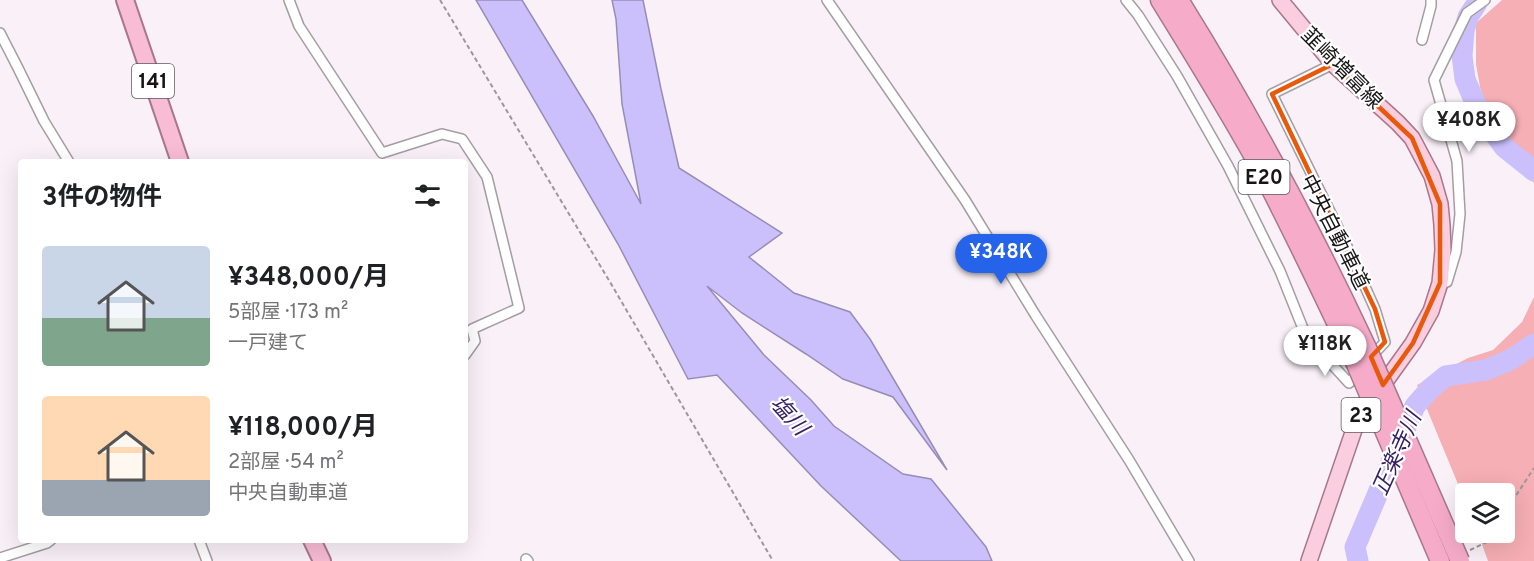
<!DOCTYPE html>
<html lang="ja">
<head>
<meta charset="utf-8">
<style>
  :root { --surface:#fff; --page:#f2f2f2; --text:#202124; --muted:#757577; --accent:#2563eb }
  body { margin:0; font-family:Overpass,"Noto Sans JP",sans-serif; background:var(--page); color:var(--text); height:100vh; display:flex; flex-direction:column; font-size:22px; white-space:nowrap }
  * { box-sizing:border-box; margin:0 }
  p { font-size:20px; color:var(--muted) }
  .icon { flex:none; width:33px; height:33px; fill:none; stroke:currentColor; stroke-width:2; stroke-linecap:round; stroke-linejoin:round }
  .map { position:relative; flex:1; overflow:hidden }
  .drawer { position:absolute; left:18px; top:159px; width:450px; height:384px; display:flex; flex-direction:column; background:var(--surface); border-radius:6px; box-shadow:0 6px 24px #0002 }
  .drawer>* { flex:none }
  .tools { position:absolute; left:1455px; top:483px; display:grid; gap:12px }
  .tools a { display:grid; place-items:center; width:60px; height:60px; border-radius:6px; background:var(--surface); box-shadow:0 6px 24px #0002; font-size:30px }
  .price { position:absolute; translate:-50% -51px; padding:0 14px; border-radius:21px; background:#fff; color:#222; font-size:20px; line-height:39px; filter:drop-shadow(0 2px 3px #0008) }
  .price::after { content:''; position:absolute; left:50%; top:36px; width:18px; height:14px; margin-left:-9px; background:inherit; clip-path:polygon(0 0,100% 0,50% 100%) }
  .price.on { background:var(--accent); color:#fff }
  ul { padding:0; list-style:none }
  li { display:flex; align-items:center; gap:18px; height:150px; padding:0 24px }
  li span { display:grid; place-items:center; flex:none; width:168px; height:120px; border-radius:6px; color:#555 }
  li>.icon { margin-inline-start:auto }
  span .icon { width:72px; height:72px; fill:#fffc; stroke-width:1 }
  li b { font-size:26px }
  h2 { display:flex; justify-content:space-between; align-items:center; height:72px; padding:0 24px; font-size:26px }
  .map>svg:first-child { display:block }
  .forest { fill:#f6afb4 }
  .water { fill:#ccc0fc; stroke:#968db7; stroke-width:1.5 }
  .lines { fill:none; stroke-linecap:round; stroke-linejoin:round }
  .river { stroke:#ccc0fc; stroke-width:21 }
  .minor-casing { stroke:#a59da3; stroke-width:12 }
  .primary-casing { stroke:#a8778b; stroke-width:18 }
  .trunk-casing { stroke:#a8778b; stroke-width:20 }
  .motorway-casing { stroke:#a8778b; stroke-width:21 }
  .path { stroke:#9d979c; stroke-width:2; stroke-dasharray:4.5 3; stroke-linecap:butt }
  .minor { stroke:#fff; stroke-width:9 }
  .primary { stroke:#facddf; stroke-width:15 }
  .trunk { stroke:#f8bcd4; stroke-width:16 }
  .motorway { stroke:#f6acc9; stroke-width:18 }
  .motorway-bridge-casing { stroke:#a8778b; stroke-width:21; stroke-linecap:butt }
  .motorway-bridge { stroke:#f6acc9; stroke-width:18 }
  .marked { fill:none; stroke:#e8590c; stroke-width:4.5; stroke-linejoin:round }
  .labels { text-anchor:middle; stroke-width:4.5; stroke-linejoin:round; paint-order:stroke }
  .shield { fill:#fff; stroke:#5d5b5d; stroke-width:1.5 }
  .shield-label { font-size:20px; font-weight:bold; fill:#181517 }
  .street-label { font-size:21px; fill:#181517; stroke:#fff }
  .water-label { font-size:22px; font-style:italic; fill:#341e62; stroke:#fff }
</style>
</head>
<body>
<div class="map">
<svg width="1534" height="561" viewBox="0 0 1534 561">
  <rect width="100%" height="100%" fill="#faf1f8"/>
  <g class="forest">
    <path d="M1502 0H1534V183L1521 170 1488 111 1480 87 1476 64V23Z"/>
    <path d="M1534 297V561H1488L1478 533 1504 532V494H1466L1465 501 1417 385 1468 358 1493 350 1522 322Z"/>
  </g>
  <path class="water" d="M476 0H522L593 116 641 204 622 104 616 19 612 0H643L661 89 679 168 782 233 749 257 794 293 850 312 870 339 947 470 893 397 843 379 806 354 742 313 707 286 764 355 811 400 834 426 903 474 931 479 986 547 992 561H901L821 486 717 375 688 379 618 244Z"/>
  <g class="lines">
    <g class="river">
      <path d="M1477 3 1468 17 1464 31 1462 56 1465 79 1479 112 1504 147 1534 171"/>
      <path d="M1358 561 1355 547 1415 406 1430 389 1446 376 1486 370 1510 360 1534 344"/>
    </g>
    <g class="minor-casing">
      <g id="minor">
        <path d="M289 0 299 26 382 153 442 134 462 139 487 177 519 308 472 329 475 341 465 355"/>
        <path d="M827 0 965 200 1036 316 1129 460 1189 561"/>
        <path d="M1126 0 1138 15 1177 76 1228 166 1280 271 1306 336 1349 383 1360 370"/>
        <path d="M0 33 18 68 44 121 69 162"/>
        <path d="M1422 40 1431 6V0"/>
        <path d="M1333 64 1272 94 1345 242 1375 309 1385 342 1371 357"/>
        <path d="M1440 283 1447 282 1456 252 1460 214 1457 161 1434 80 1467 13 1485 0"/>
        <path d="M199 540 207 561"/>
        <path d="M0 558 47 543 51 540"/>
        <path d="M526 559 528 561"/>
      </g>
    </g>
    <g class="primary-casing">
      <path id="primary" d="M1280 0 1333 64 1398 123 1412 138 1432 176 1440 204 1442 225 1443 250 1440 283 1431 311 1413 343 1357 421 1309 561"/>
    </g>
    <g class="trunk-casing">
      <g id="trunk">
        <path d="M125 0 180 162"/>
        <path d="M312 540 322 561"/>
      </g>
    </g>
    <g class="motorway-casing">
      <g id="motorway">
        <path d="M1160 0C1192 52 1224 103 1254 157 1290 224 1322 293 1355 362"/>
        <path d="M1179 0C1249 112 1311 228 1367 348"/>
      </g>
    </g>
    <g class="path">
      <path d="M440 0 610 282 773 561"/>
      <path d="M1504 514 1534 468"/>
      <path d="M1470 550 1487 542 1493 532"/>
    </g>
    <use href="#minor" class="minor"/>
    <use href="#primary" class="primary"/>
    <use href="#trunk" class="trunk"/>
    <use href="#motorway" class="motorway"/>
    <g class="motorway-bridge-casing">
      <g id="motorway-bridge">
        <path d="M1367 348 1460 561"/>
        <path d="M1355 362 1440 561"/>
      </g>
    </g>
    <use href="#motorway-bridge" class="motorway-bridge"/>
  </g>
  <path class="marked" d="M1333 64 1412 138 1440 204V283L1413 343 1383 385 1371 357 1385 342 1375 309 1272 94Z"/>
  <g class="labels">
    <g class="shield">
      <rect x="132" y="64" width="42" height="34" rx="4.5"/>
      <rect x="1238.5" y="160" width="51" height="34" rx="4.5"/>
      <rect x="1341.5" y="398" width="39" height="34" rx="4.5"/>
    </g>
    <g class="shield-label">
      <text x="153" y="88">141</text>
      <text x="1264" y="184">E20</text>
      <text x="1361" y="422">23</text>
    </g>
    <g class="street-label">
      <text transform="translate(1342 68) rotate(45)" y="7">韮崎増富線</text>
      <text transform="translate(1335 232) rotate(63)" y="7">中央自動車道</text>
    </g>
    <g class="water-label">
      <text transform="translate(790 415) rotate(48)" y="8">塩川</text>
      <text transform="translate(1396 453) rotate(-66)" y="8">正楽寺川</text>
    </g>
  </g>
</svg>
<div class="tools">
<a><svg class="icon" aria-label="layers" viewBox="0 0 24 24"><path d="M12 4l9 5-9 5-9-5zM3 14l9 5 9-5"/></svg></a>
</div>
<b class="price" style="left:1469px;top:153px">¥408K</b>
<b class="price on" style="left:1001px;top:285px">¥348K</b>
<b class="price" style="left:1325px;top:377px">¥118K</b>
<section class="drawer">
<h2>3件の物件<svg class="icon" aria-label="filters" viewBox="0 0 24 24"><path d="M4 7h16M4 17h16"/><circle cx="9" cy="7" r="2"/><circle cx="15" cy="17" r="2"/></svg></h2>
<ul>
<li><span style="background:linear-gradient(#c9d6e8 60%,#7fa58c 0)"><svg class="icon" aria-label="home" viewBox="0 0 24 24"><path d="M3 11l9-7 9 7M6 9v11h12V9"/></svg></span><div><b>¥348,000/月</b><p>5部屋 · 173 m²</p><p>一戸建て</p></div></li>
<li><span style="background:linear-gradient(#ffd9b3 70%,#9aa5b1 0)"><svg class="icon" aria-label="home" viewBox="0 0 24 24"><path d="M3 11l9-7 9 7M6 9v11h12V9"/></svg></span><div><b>¥118,000/月</b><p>2部屋 · 54 m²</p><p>中央自動車道</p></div></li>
</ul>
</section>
</div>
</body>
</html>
